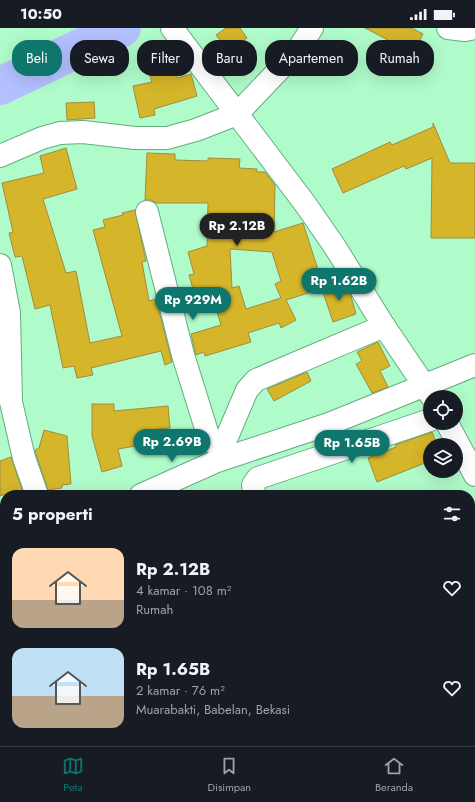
<!DOCTYPE html>
<html lang="id">
<head>
<meta charset="utf-8">
<style>
  :root { --surface:#171b24; --page:#20242c; --text:#f1f3f6; --muted:#9ea1a6; --line:#363941; --accent:#0f766e }
  body { margin:0; font-family:Jost,sans-serif; background:var(--page); color:var(--text); height:100vh; display:flex; flex-direction:column; font-size:15px; white-space:nowrap }
  * { box-sizing:border-box; margin:0 }
  p { font-size:13px; color:var(--muted) }
  .icon { flex:none; width:22px; height:22px; fill:none; stroke:currentColor; stroke-width:2; stroke-linecap:round; stroke-linejoin:round }
  .map { position:relative; flex:1; overflow:hidden }
  .details { position:absolute; left:0px; top:462px; width:475px; height:256px; display:flex; flex-direction:column; background:var(--surface); border-radius:16px 16px 0 0; box-shadow:0 4px 16px #0002 }
  .details>* { flex:none }
  .guide { position:absolute; left:12px; top:12px; width:451px; height:36px; display:flex; gap:8px }
  .buttons { position:absolute; left:423px; top:362px; display:grid; gap:8px }
  .buttons a { display:grid; place-items:center; width:40px; height:40px; border-radius:50%; background:var(--surface); box-shadow:0 4px 16px #0002; font-size:20px }
  .price { position:absolute; translate:-50% -34px; padding:0 9px; border-radius:14px; background:var(--accent); color:#fff; font-size:13px; line-height:26px; filter:drop-shadow(0 1px 2px #0008) }
  .price::after { content:''; position:absolute; left:50%; top:24px; width:12px; height:9px; margin-left:-6px; background:inherit; clip-path:polygon(0 0,100% 0,50% 100%) }
  .price.selected { background:#222; color:#fff }
  ul { padding:0; list-style:none }
  li { display:flex; align-items:center; gap:12px; height:100px; padding:0 12px }
  li span { display:grid; place-items:center; flex:none; width:112px; height:80px; border-radius:12px; color:#555 }
  li>.icon { margin-inline-start:auto }
  span .icon { width:48px; height:48px; fill:#fffc; stroke-width:1 }
  li b { font-size:17px }
  h2 { display:flex; justify-content:space-between; align-items:center; height:48px; padding:0 12px; font-size:17px }
  .tag { padding:0 14px; border-radius:16px; background:var(--surface); box-shadow:0 4px 16px #0002; font-size:14px; line-height:36px }
  .tag.selected { background:var(--accent); color:#fff }
  .status { display:flex; justify-content:space-between; align-items:center; height:28px; padding:0 20px; background:var(--surface); direction:ltr }
  .status svg { height:11px; fill:currentColor }
  .menu { display:flex; justify-content:space-around; align-items:center; height:56px; border-top:1px solid var(--line); background:var(--surface); font-size:11px; color:var(--muted) }
  .menu a { display:grid; justify-items:center; gap:2px }
  .menu .selected { color:var(--accent) }
  .map>svg:first-child { display:block }
  .lines { fill:none; stroke-linecap:round; stroke-linejoin:round }
  .river { stroke:#b3c0fe; stroke-width:38 }
  .building { fill:#d5b52a; stroke:#a08c3e; fill-rule:evenodd }
  .minor-casing { stroke:#63ad7f; stroke-width:24 }
  .major-casing { stroke:#63ad7f; stroke-width:24 }
  .minor { stroke:#fff; stroke-width:22 }
  .major { stroke:#fff; stroke-width:22 }
</style>
</head>
<body>
<div class="status"><b>10:50</b><svg viewBox="0 0 49 12"><path d="M0 12V9h3v3zM5 12V6h3v6zM10 12V3h3v9zM15 12V0h3v12zM26 1h20v11H26zM47 4h2v5h-2z"/></svg></div>
<div class="map">
<svg width="475" height="718" viewBox="0 0 475 718">
  <rect width="100%" height="100%" fill="#b0fbca"/>
  <g class="lines">
    <path class="river" d="M0 58 122 0"/>
  </g>
  <g class="building">
    <path d="M226 0H240L247 10 229 24 216 7Z"/>
    <path d="M365 0H412L423 6 413 25Z"/>
    <path d="M174 38 177 50 191 46 197 68 154 81 155 87 140 90 133 58 152 54 149 45Z"/>
    <path d="M94 74 95 90 67 92 66 75Z"/>
    <path d="M433 95 450 135H475V210H431L432 130 406 141 404 138 343 165 332 141 390 114 392 117 433 99Z"/>
    <path d="M66 120 77 161 43 171 66 245 76 243 90 315 122 308 93 202 105 199 103 192 123 187 122 185 135 182 146 233 142 234 149 273 156 271 172 334 165 337 161 323 91 340 93 347 77 350 74 338 63 340 50 277 35 281 22 228 15 229 9 205 13 204 2 155 44 145 40 128Z"/>
    <path d="M147 125 175 126V132L208 133V130L240 131 239 140 257 141V144H265L275 157 274 204 303 195 324 260 286 272 296 292 281 300 279 295 248 305 251 314 205 328 204 324 196 327 191 306 221 297 211 263 195 268 189 247 194 246 188 224 207 218 208 175H156L151 172H145ZM230 221 272 224 281 253 275 256 281 270 246 281 239 258 232 260Z"/>
    <path d="M342 255 351 268 356 286 333 294 322 261Z"/>
    <path d="M378 314 390 338 380 343 388 359 372 365 356 336 362 333 357 324Z"/>
    <path d="M307 344 311 353 274 373 267 361Z"/>
    <path d="M92 376H114V383L168 378 170 400 158 401 160 414 118 421 122 438 102 444 92 408Z"/>
    <path d="M44 402 67 408 71 456 62 457V460L48 462 36 426 35 422 39 420Z"/>
    <path d="M432 404 437 417H430V433L377 454 368 430 396 419 395 417Z"/>
    <path d="M11 429 24 467H18L17 462 0 468V433Z"/>
  </g>
  <g class="lines">
    <g class="minor-casing">
      <g id="minor">
        <path d="M448 0 465 2 475 0"/>
        <path d="M0 128 42 110 60 105 83 104 135 110H167L196 102 237 86 297 23 312 0"/>
        <path d="M147 184 183 327 208 407 212 414 223 418"/>
        <path d="M0 237 9 285 11 374 24 430 37 467"/>
        <path d="M218 430 247 362 256 352 384 298"/>
        <path d="M141 467 217 433 329 396 475 337"/>
        <path d="M254 467 253 457 258 450 430 392"/>
        <path d="M470 519 475 517"/>
        <path d="M0 523 5 521"/>
        <path d="M470 684 475 683"/>
        <path d="M180 714 190 718"/>
        <path d="M359 718 376 715"/>
      </g>
    </g>
    <g class="major-casing">
      <g id="major">
        <path d="M172 0 306 177 335 219 384 298 432 369"/>
        <path d="M447 395 475 447"/>
      </g>
    </g>
    <use href="#minor" class="minor"/>
    <use href="#major" class="major"/>
  </g>
</svg>
<div class="buttons">
<a><svg class="icon" aria-label="locate" viewBox="0 0 24 24"><circle cx="12" cy="12" r="6"/><path d="M12 2v4M12 18v4M2 12h4M18 12h4"/></svg></a>
<a><svg class="icon" aria-label="layers" viewBox="0 0 24 24"><path d="M12 4l9 5-9 5-9-5zM3 14l9 5 9-5"/></svg></a>
</div>
<b class="price selected" style="left:237px;top:219px">Rp 2.12B</b>
<b class="price" style="left:339px;top:274px">Rp 1.62B</b>
<b class="price" style="left:193px;top:293px">Rp 929M</b>
<b class="price" style="left:172px;top:435px">Rp 2.69B</b>
<b class="price" style="left:352px;top:436px">Rp 1.65B</b>
<div class="guide">
<a class="tag selected">Beli</a>
<a class="tag">Sewa</a>
<a class="tag">Filter</a>
<a class="tag">Baru</a>
<a class="tag">Apartemen</a>
<a class="tag">Rumah</a>
</div>
<section class="details">
<h2>5 properti<svg class="icon" aria-label="filters" viewBox="0 0 24 24"><path d="M4 7h16M4 17h16"/><circle cx="9" cy="7" r="2"/><circle cx="15" cy="17" r="2"/></svg></h2>
<ul>
<li><span style="background:linear-gradient(#ffd9b3 65%,#b9a48a 0)"><svg class="icon" aria-label="home" viewBox="0 0 24 24"><path d="M3 11l9-7 9 7M6 9v11h12V9"/></svg></span><div><b>Rp 2.12B</b><p>4 kamar · 108 m²</p><p>Rumah</p></div><svg class="icon" aria-label="heart" viewBox="0 0 24 24"><path d="M12 20l-8-8c-3-5 5-10 8-4 3-6 11-1 8 4z"/></svg></li>
<li><span style="background:linear-gradient(#bfe0f5 60%,#b9a48a 0)"><svg class="icon" aria-label="home" viewBox="0 0 24 24"><path d="M3 11l9-7 9 7M6 9v11h12V9"/></svg></span><div><b>Rp 1.65B</b><p>2 kamar · 76 m²</p><p>Muarabakti, Babelan, Bekasi</p></div><svg class="icon" aria-label="heart" viewBox="0 0 24 24"><path d="M12 20l-8-8c-3-5 5-10 8-4 3-6 11-1 8 4z"/></svg></li>
</ul>
</section>
</div>
<nav class="menu">
<a class="selected"><svg class="icon" aria-label="map" viewBox="0 0 24 24"><path d="M3 6l6-2 6 2 6-2v14l-6 2-6-2-6 2zM9 4v14M15 6v14"/></svg>Peta</a>
<a><svg class="icon" aria-label="saved" viewBox="0 0 24 24"><path d="M7 4h10v16l-5-4-5 4z"/></svg>Disimpan</a>
<a><svg class="icon" aria-label="home" viewBox="0 0 24 24"><path d="M3 11l9-7 9 7M6 9v11h12V9"/></svg>Beranda</a>
</nav>
</body>
</html>
